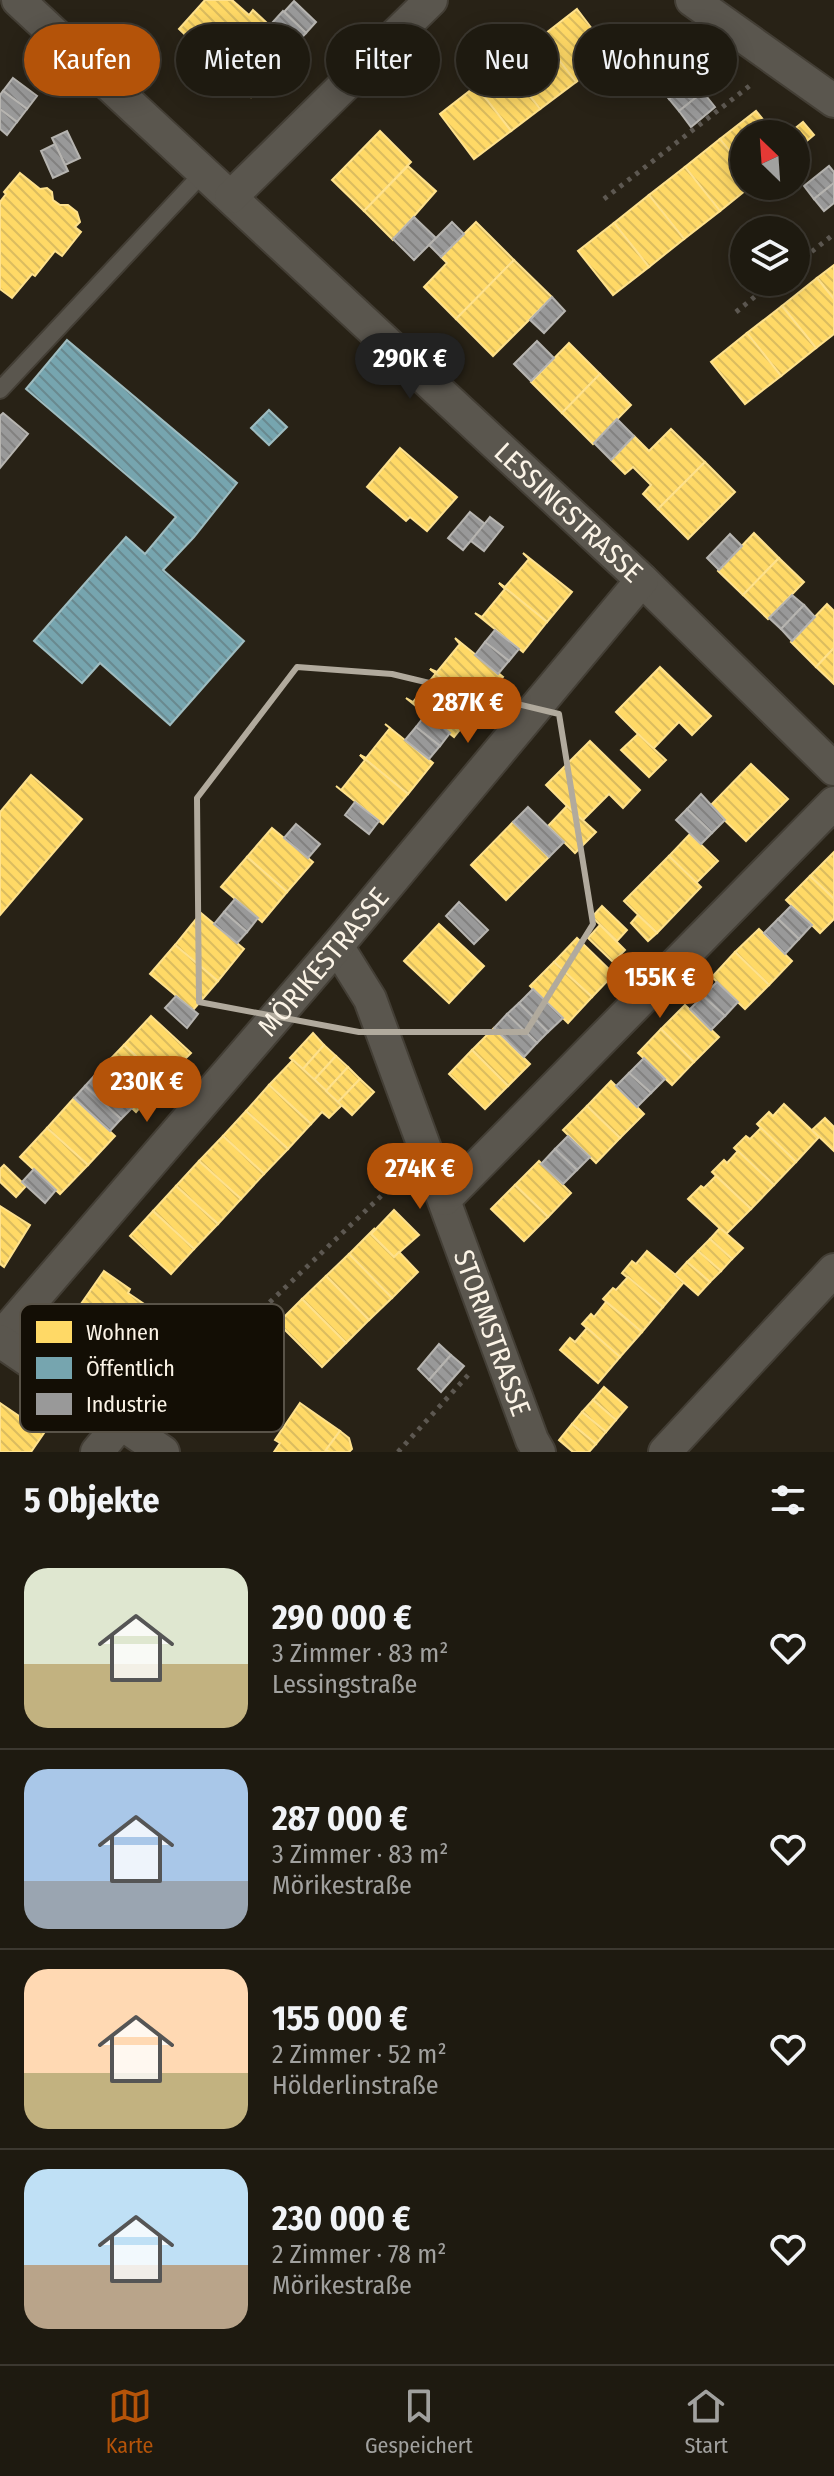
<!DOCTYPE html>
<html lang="de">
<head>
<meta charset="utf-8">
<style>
  :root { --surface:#1e1a10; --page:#262319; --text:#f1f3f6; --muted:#a1a19f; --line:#3c3830; --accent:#b45309 }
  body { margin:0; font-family:"Fira Sans Condensed",sans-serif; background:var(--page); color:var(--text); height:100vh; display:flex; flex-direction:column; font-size:30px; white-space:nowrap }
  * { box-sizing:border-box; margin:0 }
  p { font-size:26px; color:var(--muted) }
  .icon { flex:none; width:44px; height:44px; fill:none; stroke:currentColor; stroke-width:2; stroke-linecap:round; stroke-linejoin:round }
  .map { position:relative; height:1452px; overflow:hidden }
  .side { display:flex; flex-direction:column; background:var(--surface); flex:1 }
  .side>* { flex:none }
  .top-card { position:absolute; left:24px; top:24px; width:786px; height:72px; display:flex; gap:16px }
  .needle { width:52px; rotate:335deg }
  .fabs { position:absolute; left:730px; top:120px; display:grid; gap:16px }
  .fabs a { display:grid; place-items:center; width:80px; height:80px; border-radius:50%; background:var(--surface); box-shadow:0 4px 20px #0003,0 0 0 2px var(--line); font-size:40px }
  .price { position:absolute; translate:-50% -68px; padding:0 18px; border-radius:28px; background:var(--accent); color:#fff; font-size:26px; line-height:52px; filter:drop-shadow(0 2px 4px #0008) }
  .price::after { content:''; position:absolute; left:50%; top:48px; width:24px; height:18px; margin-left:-12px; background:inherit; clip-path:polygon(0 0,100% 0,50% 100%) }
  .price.active { background:#222; color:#fff }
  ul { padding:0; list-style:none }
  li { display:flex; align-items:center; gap:24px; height:200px; padding:0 24px }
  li+li { border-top:2px solid var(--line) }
  li span { display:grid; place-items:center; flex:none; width:224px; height:160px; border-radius:24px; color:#555 }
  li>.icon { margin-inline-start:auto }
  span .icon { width:96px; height:96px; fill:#fffc; stroke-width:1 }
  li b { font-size:34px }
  h2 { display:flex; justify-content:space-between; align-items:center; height:96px; padding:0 24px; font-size:34px }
  .tag { padding:0 28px; border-radius:36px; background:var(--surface); box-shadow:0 4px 20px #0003,0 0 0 2px var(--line); font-size:28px; line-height:72px }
  .tag.active { background:var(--accent); color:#fff }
  .tabs { display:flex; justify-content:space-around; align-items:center; height:112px; border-top:2px solid var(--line); background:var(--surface); font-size:22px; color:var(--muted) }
  .tabs a { display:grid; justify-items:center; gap:4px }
  .tabs .active { color:var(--accent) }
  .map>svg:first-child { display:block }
  .homes { fill:url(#homes-back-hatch); stroke:#fee18c; stroke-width:2 }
  .public { fill:url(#public-back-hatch); stroke:#9ebcc0; stroke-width:2 }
  .industry { fill:url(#industry-back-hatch); stroke:#b6b4b0; stroke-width:2 }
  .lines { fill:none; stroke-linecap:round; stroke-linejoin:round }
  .service-casing { stroke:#433e35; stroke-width:20 }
  .minor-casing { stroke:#433e35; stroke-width:36 }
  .path { stroke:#5d5851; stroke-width:5; stroke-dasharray:4 6; stroke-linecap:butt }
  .service { stroke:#5a564e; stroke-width:16 }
  .minor { stroke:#5a564e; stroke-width:32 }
  .marked { fill:none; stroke:#b1aa9d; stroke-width:6; stroke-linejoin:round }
  .labels { text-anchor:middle; stroke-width:8; stroke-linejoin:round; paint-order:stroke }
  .street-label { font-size:28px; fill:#fbf3e6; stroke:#130e05 }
  .key { fill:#130e05; stroke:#595348; stroke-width:2 }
  .key-label { font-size:22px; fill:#fbf3e6 }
</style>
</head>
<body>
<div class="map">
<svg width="834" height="1452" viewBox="0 0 834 1452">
  <defs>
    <pattern id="homes-back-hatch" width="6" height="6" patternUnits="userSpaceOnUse" patternTransform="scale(2)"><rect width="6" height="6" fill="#ffd966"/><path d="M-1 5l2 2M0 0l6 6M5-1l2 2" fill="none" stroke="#dbbc5f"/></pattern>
    <pattern id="public-back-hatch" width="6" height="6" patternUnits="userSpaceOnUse" patternTransform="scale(2)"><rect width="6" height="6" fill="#76a5af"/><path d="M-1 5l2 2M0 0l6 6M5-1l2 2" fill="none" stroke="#69898f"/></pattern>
    <pattern id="industry-back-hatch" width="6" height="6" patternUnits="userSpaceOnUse" patternTransform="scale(2)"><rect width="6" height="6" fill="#999"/><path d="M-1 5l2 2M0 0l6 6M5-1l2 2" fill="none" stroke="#828180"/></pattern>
  </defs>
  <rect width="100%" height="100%" fill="#282216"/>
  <g class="homes">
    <path d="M205 0H232L249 15 253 10 266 22 262 27 291 54 251 97 179 29Z"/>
    <path d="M577 9 611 54 576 82 541 37Z"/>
    <path d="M541 37 576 82 540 109 505 64Z"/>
    <path d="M505 64 540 109 511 131 476 86Z"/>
    <path d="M476 86 511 131 474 159 440 114Z"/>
    <path d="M756 111 775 134H744V169L720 139Z"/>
    <path d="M803 122 814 135 796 150V134H788Z"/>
    <path d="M380 131 411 162 364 211 332 180Z"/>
    <path d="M720 139 744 169V186H751L720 211 685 167Z"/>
    <path d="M408 166 436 191 393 240 364 211Z"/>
    <path d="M685 167 720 211 684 239 649 195Z"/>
    <path d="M20 173 40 189 47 188 52 192 53 200 60 205H68L77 212 80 222 75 227 81 232 62 256 55 251 35 276 32 274 12 298 0 289V202L6 194 4 192Z"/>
    <path d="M649 195 684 239 649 267 614 223Z"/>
    <path d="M476 222 514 260 456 319 424 287 447 263 441 257Z"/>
    <path d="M614 223 649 267 613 295 578 251Z"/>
    <path d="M514 260 552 297 493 356 456 319Z"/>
    <path d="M834 265V299L817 278Z"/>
    <path d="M817 278 834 299V334L816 348 782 306Z"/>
    <path d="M782 306 816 348 781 376 747 333Z"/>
    <path d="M747 333 781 376 745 404 711 362Z"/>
    <path d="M569 343 600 374 562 413 531 382Z"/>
    <path d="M600 374 631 405 593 444 562 413Z"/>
    <path d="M671 429 705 462 658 509 643 494 651 485 633 467 625 474 611 460 634 436 649 451Z"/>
    <path d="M400 448 457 497 427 531 410 517 406 521 367 487Z"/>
    <path d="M705 462 735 492 688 539 658 509Z"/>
    <path d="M754 533 779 558 743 595 718 571Z"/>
    <path d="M523 553 572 592 547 622 499 583 505 587 529 559Z"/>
    <path d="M779 558 804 582 768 619 743 595Z"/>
    <path d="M499 583 547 622 523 652 475 613 482 617 505 589Z"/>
    <path d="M827 604 834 611V648L816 667 791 642Z"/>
    <path d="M455 638 503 677 478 707 430 669 437 672 460 644Z"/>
    <path d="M834 648V684L816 667Z"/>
    <path d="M660 667 711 716 692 735 679 722 653 749 616 712Z"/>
    <path d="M430 669 478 707 454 737 406 698 413 702 436 673Z"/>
    <path d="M385 724 433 763 408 794 360 755 366 758 390 728Z"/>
    <path d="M638 734 666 760 649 777 621 750Z"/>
    <path d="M590 741 640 790 623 808 609 794 582 821 546 785Z"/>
    <path d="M360 755 408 794 383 824 336 786 341 790 365 760Z"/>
    <path d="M751 764 788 799 746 841 710 806Z"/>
    <path d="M31 775 82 819 0 915V812Z"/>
    <path d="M567 806 596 832 575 853 548 826Z"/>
    <path d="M513 822 549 857 506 900 471 865Z"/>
    <path d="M272 828 313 862 287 892 247 857Z"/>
    <path d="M690 834 718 861 696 883 669 856Z"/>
    <path d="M834 852V899L810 876Z"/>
    <path d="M669 856 701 887 657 933 624 901Z"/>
    <path d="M247 857 287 892 262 922 221 887Z"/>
    <path d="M810 876 834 899V919L820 933 786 900Z"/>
    <path d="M602 906 627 930 617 941 592 917Z"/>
    <path d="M201 913 244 949 218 981 175 945Z"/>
    <path d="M638 915 657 933 648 941 631 923Z"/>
    <path d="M439 924 484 966 449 1003 404 961Z"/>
    <path d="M600 925 625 950 613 962 588 938Z"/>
    <path d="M759 929 792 961 769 985 735 952Z"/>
    <path d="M577 938 614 974 592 997 554 962Z"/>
    <path d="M175 945 218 981 193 1010 150 974Z"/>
    <path d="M735 952 769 985 745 1009 712 977Z"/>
    <path d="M554 962 592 997 568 1023 530 986Z"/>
    <path d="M685 1005 719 1037 694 1062 661 1029Z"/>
    <path d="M151 1016 191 1053 163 1081 124 1045Z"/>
    <path d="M494 1028 530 1064 508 1086 472 1050Z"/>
    <path d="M661 1029 694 1062 672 1085 638 1053Z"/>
    <path d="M313 1033 324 1045 303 1069 290 1058Z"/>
    <path d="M124 1045 163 1081 136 1112 96 1074Z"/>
    <path d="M324 1045 336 1056 314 1080 303 1069Z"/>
    <path d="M472 1050 508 1086 485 1109 449 1074Z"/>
    <path d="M336 1056 348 1067 326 1091 314 1080Z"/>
    <path d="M293 1060 342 1105 329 1118 322 1112 311 1124 269 1085Z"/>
    <path d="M348 1067 360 1079 338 1102 326 1091Z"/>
    <path d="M360 1079 374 1092 352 1115 338 1102Z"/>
    <path d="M611 1081 644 1114 620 1138 587 1106Z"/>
    <path d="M269 1085 311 1124 288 1149 246 1111Z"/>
    <path d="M74 1098 115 1136 88 1165 47 1128Z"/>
    <path d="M784 1104 819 1137 796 1162 757 1124 769 1112 773 1116Z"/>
    <path d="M587 1106 620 1138 596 1163 563 1130Z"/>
    <path d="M246 1111 288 1149 264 1174 223 1136Z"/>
    <path d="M825 1118 834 1127V1151L812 1130Z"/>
    <path d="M47 1128 88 1165 60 1194 20 1157Z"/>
    <path d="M761 1128 796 1162 774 1185 734 1148 746 1136 750 1139Z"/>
    <path d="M223 1136 264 1174 241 1199 199 1161Z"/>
    <path d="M738 1151 774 1185 751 1209 712 1172 724 1160 727 1163Z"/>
    <path d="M199 1161 241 1199 218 1224 176 1186Z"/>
    <path d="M539 1161 571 1193 548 1217 515 1185Z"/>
    <path d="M4 1165 26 1186 16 1197 0 1182V1169Z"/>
    <path d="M716 1176 751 1209 726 1234 688 1199 701 1186 704 1188Z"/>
    <path d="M515 1185 548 1217 524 1241 491 1209Z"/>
    <path d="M176 1186 218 1224 194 1249 153 1211Z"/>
    <path d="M0 1206 30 1225 4 1267 0 1264Z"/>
    <path d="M394 1210 419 1235 394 1257 371 1234Z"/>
    <path d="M153 1211 194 1249 171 1274 130 1236Z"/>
    <path d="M375 1228 371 1234 394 1257 399 1252 418 1272 392 1298 349 1254Z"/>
    <path d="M720 1228 743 1248 732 1259 710 1239Z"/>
    <path d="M710 1239 732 1259 721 1271 698 1251Z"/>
    <path d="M647 1251 684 1282 663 1307 622 1273 632 1261 636 1264Z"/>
    <path d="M698 1251 721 1271 710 1282 687 1262Z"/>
    <path d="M349 1254 392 1298 369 1320 326 1276Z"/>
    <path d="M687 1262 710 1282 698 1295 675 1275Z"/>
    <path d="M104 1271 130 1289 128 1293 153 1310 118 1360 67 1324Z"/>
    <path d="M326 1276 369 1320 346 1343 302 1299Z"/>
    <path d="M628 1277 663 1307 642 1332 603 1299 613 1288 616 1290Z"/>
    <path d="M302 1299 346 1343 322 1367 278 1323Z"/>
    <path d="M606 1302 642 1332 620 1357 582 1324 591 1314 594 1317Z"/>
    <path d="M587 1328 620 1357 598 1383 560 1350 570 1338 575 1342Z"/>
    <path d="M604 1387 627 1407 616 1420 593 1400Z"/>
    <path d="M593 1400 616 1420 606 1432 582 1412Z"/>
    <path d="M0 1403 44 1433 31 1452H0Z"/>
    <path d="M300 1403 340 1431 326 1450 330 1452H274L280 1443 275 1440Z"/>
    <path d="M582 1412 606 1432 596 1444 572 1424Z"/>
    <path d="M572 1424 596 1444 589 1452H573L559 1440Z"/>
    <path d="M340 1431 349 1438 352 1449 349 1452H330L326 1450Z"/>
  </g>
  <g class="public">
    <path d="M67 340 237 483 194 537 163 570 244 641 170 725 100 663 82 683 34 641 126 537 145 554 176 517 26 389Z"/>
    <path d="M269 410 287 427 269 445 251 428Z"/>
  </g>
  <g class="industry">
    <path d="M294 1 316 22 306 33 284 12Z"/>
    <path d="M283 11 306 33 295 45 272 23Z"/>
    <path d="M674 54 684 68 659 86 649 73Z"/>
    <path d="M684 68 693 80 669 99 659 86Z"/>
    <path d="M13 78 37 96 27 109 3 91Z"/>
    <path d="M693 80 703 92 679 111 669 99Z"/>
    <path d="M3 91 27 109 17 122 0 109V95Z"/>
    <path d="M703 92 715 107 691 127 679 111Z"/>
    <path d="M0 109 17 122 7 135 0 129Z"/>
    <path d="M67 131 80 158 65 165 52 138Z"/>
    <path d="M55 144 68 171 53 178 41 151Z"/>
    <path d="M829 166 834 172V183L814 199 804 186Z"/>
    <path d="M834 183V203L824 211 814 199Z"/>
    <path d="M414 217 436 238 414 260 393 239Z"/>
    <path d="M452 222 464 234 441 257 429 245Z"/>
    <path d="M552 297 565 311 544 333 530 320Z"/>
    <path d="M537 341 554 358 531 381 514 364Z"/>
    <path d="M3 413 28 434 0 468V416Z"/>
    <path d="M617 419 634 436 611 460 594 443Z"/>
    <path d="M470 512 485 524 463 550 448 538Z"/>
    <path d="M490 517 503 527 484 551 471 541Z"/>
    <path d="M730 534 742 546 719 570 707 558Z"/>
    <path d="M792 595 804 605 781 629 769 618Z"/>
    <path d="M804 605 815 617 792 641 781 629Z"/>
    <path d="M495 630 519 649 509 661 485 642Z"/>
    <path d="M485 642 509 661 498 674 475 655Z"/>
    <path d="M426 714 450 733 440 746 416 727Z"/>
    <path d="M416 727 440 746 429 759 405 740Z"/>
    <path d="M701 794 725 820 712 833 687 809Z"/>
    <path d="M355 802 379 821 369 834 345 815Z"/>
    <path d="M528 807 564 842 549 857 513 822Z"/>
    <path d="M687 809 712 833 701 844 676 820Z"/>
    <path d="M296 824 320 844 308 858 284 838Z"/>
    <path d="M235 899 258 918 247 932 224 912Z"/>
    <path d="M459 902 488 930 474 944 446 916Z"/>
    <path d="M791 906 812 925 799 939 778 919Z"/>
    <path d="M224 912 247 932 237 943 214 924Z"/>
    <path d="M778 919 799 939 785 954 764 933Z"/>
    <path d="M717 982 738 1002 725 1016 703 996Z"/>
    <path d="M533 989 563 1018 548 1032 519 1003Z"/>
    <path d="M176 996 198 1014 187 1028 165 1008Z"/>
    <path d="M703 996 725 1016 711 1030 690 1009Z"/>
    <path d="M519 1003 548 1032 537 1043 507 1014Z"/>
    <path d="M507 1014 537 1043 524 1057 494 1028Z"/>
    <path d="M644 1058 665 1079 651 1093 629 1073Z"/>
    <path d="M629 1073 651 1093 637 1107 616 1086Z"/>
    <path d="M96 1074 132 1108 121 1119 85 1086Z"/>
    <path d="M85 1086 121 1119 110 1131 74 1098Z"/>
    <path d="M568 1136 590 1157 577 1170 555 1149Z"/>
    <path d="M555 1149 577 1170 563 1184 541 1164Z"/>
    <path d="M34 1169 56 1190 45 1203 22 1182Z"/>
    <path d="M439 1344 451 1355 429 1380 418 1369Z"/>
    <path d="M451 1355 464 1366 441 1392 429 1380Z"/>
  </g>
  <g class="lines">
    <g class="service-casing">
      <path id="service" d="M0 390 203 173"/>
    </g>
    <g class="minor-casing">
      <g id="minor">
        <path id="s1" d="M18 0 642 580 834 769"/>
        <path d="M692 0 834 101"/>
        <path d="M231 197 431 0"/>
        <path id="s2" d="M337 946 370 999 532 1440 539 1452"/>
        <path d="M445 1199 834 803"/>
        <path id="s3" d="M0 1338 337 946 642 580"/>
        <path d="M0 1341 163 1452"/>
        <path d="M97 1452 122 1422"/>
        <path d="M665 1452 834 1270"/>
      </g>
    </g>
    <g class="path">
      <path d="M604 199 752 84"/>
      <path d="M796 264 834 234"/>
      <path d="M736 312 773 282"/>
      <path d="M248 1323 401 1177"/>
      <path d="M398 1452 470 1373"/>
    </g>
    <use href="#service" class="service"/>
    <use href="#minor" class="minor"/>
  </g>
  <path class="marked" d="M297 667 392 674 559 714 593 924 526 1032H359L199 1002 197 798Z"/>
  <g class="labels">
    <g class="street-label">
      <text dy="10" stroke="none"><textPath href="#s1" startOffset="752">LESSINGSTRASSE</textPath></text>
      <text dy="10" stroke="none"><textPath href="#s3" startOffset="496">MÖRIKESTRASSE</textPath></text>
      <text dy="10" stroke="none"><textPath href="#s2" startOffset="418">STORMSTRASSE</textPath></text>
    </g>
  </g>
  <rect x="20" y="1304" width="264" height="128" rx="12" class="key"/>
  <rect x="36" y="1321" width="36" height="22" fill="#ffd966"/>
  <rect x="36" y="1357" width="36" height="22" fill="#76a5af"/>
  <rect x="36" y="1393" width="36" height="22" fill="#999"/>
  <g class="key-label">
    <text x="86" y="1340">Wohnen</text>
    <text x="86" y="1376">Öffentlich</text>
    <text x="86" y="1412">Industrie</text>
  </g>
</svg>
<div class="fabs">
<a><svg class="needle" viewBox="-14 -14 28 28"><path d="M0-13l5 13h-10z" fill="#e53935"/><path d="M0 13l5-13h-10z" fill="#a1a19f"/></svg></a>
<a><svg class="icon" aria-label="layers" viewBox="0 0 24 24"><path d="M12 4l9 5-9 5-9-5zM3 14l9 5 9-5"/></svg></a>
</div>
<b class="price active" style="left:410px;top:401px">290K €</b>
<b class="price" style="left:468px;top:745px">287K €</b>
<b class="price" style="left:660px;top:1020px">155K €</b>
<b class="price" style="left:147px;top:1124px">230K €</b>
<b class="price" style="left:420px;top:1211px">274K €</b>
<div class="top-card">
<a class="tag active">Kaufen</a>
<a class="tag">Mieten</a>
<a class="tag">Filter</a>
<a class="tag">Neu</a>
<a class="tag">Wohnung</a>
</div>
</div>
<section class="side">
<h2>5 Objekte<svg class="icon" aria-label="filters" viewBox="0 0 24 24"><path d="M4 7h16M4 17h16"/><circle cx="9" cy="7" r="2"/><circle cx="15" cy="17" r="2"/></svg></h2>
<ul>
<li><span style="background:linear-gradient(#dfe7d0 60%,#c2b280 0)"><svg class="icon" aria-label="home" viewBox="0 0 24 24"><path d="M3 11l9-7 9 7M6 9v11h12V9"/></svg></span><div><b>290 000 €</b><p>3 Zimmer · 83 m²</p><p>Lessingstraße</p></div><svg class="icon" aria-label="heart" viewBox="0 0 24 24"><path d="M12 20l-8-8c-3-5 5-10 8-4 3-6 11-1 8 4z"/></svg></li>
<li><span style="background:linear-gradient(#a9c7e8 70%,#9aa5b1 0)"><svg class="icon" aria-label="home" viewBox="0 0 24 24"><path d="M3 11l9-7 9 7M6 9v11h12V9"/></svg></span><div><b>287 000 €</b><p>3 Zimmer · 83 m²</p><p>Mörikestraße</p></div><svg class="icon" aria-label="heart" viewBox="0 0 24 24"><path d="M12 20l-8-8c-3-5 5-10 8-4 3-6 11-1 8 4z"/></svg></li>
<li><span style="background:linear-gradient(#ffd9b3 65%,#c2b280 0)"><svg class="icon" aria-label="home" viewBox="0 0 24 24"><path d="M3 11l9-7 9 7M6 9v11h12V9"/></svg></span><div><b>155 000 €</b><p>2 Zimmer · 52 m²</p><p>Hölderlinstraße</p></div><svg class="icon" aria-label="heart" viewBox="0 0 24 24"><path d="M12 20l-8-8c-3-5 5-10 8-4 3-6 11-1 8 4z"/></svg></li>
<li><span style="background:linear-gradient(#bfe0f5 60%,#b9a48a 0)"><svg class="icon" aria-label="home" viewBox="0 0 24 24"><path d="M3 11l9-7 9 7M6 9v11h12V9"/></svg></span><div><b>230 000 €</b><p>2 Zimmer · 78 m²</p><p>Mörikestraße</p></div><svg class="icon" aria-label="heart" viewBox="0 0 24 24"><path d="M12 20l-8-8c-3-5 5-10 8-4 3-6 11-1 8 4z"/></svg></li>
</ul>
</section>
<nav class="tabs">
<a class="active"><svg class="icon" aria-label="map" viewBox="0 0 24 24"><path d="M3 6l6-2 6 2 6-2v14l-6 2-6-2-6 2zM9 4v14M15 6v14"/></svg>Karte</a>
<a><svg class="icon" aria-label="saved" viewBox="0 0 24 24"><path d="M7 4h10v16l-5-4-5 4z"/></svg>Gespeichert</a>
<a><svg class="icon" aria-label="home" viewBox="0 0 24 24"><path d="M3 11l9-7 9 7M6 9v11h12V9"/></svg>Start</a>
</nav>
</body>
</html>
